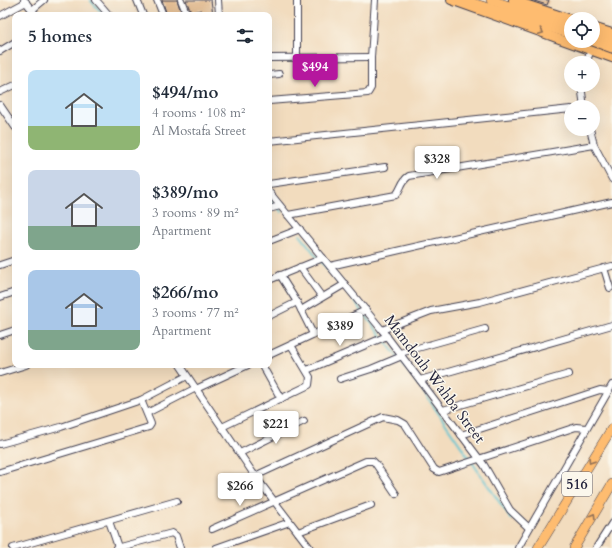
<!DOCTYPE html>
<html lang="en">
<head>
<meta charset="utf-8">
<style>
  :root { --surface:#fff; --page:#f6f6f7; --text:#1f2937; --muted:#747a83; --accent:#b5179e }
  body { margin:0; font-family:Cardo,serif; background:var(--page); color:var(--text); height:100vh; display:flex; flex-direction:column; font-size:15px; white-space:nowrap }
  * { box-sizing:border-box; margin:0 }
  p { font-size:13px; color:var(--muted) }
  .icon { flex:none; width:22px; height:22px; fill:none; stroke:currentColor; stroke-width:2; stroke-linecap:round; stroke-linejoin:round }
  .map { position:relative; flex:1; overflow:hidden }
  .drawer { position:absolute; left:12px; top:12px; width:260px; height:356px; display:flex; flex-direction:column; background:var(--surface); border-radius:8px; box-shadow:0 4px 16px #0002 }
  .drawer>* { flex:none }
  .buttons { position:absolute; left:564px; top:12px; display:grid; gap:8px }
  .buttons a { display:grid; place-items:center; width:36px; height:36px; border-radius:50%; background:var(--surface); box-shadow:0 4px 16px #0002; font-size:20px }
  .price { position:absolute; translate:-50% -34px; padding:0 9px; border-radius:4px; background:#fff; color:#222; font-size:13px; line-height:26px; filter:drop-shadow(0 1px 2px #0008) }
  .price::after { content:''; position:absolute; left:50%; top:24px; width:12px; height:9px; margin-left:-6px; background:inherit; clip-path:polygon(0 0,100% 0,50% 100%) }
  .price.on { background:var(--accent); color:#fff }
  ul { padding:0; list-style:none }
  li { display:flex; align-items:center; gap:12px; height:100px; padding:0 16px }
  li span { display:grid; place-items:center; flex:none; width:112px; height:80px; border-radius:8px; color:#555 }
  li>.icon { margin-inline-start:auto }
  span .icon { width:48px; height:48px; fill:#fffc; stroke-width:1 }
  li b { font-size:17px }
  h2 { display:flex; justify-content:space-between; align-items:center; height:48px; padding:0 16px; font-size:17px }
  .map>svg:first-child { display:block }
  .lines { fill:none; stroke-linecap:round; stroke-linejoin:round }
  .stream { stroke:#59c4d3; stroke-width:2 }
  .building { fill:#dcac79 }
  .minor-casing { stroke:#413e4f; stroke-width:8 }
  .major-casing { stroke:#413e4f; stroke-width:10 }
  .highway-casing { stroke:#413e4f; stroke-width:10 }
  .minor { stroke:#fff; stroke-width:6 }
  .major { stroke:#febc70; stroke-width:8 }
  .highway { stroke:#febc70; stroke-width:9 }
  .oneway { stroke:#906f56 }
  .labels { text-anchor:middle; stroke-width:3; stroke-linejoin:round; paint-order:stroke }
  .shield { fill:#fbf7ec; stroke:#636270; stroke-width:1 }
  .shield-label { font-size:14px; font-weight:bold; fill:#22223b }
  .street-label { font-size:15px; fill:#22223b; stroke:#fbf7ec }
</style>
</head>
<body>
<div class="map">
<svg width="612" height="548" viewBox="0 0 612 548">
  <rect width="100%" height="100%" fill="#fbf7ec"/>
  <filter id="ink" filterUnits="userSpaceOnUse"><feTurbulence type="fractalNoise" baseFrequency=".025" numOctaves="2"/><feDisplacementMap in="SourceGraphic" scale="8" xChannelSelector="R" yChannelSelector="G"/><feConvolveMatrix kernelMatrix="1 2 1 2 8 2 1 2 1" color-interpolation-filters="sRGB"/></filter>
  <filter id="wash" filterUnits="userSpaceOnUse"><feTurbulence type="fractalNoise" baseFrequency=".012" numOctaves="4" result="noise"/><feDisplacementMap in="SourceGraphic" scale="16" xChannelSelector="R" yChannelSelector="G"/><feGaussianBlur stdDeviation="0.9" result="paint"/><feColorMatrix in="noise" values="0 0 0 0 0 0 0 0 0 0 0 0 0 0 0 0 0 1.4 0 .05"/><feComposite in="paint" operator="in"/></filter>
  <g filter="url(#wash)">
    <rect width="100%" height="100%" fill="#f2dcbe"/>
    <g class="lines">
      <g class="stream">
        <path d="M90 0 104 15"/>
        <path d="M269 198 282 212"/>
        <path d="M300 235 318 258"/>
        <path d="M321 261 341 285"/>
        <path d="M353 299 421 388 511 519"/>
      </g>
    </g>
    <g id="blocks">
      <g class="building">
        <path d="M162 0H177L182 15H167Z"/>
        <path d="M186 0H211L213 15H202L201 10 191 12Z"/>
        <path d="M531 0H549L547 5Z"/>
      </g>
    </g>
  </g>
  <g filter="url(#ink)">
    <use href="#blocks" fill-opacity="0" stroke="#413e4f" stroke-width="1"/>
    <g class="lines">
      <g class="minor-casing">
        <g id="minor">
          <path d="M24 0 36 15"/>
          <path d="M96 0 109 15"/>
          <path d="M137 0 143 15"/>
          <path d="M157 0 163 15"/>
          <path d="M181 0 187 15"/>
          <path d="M218 0 219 15"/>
          <path d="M297 0V57"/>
          <path d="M32 10 44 0"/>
          <path d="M0 16 26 2"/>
          <path d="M0 51 15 42"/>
          <path d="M269 58 371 57"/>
          <path d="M586 63 591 50"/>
          <path d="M269 75 279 74"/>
          <path d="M581 85 584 107"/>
          <path d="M0 92 15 85"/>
          <path d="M269 101 368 93 371 88V57L375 0"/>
          <path d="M0 105 15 127"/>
          <path d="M590 129 594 145 612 179"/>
          <path d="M269 141 571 109"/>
          <path d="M269 184 385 167"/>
          <path d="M269 192 382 330 484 465 510 510 529 528"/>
          <path d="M269 209 280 206"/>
          <path d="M288 215 396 195C402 188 401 181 409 176L594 145"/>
          <path d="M269 241 300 229"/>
          <path d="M0 265 15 260"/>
          <path d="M330 266 612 202"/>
          <path d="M300 267 322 297"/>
          <path d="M604 268 610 288"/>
          <path d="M280 275 297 302 313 334"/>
          <path d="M269 280 323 258"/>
          <path d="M0 297 15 292"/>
          <path d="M301 310 345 284"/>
          <path d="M269 316 297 302"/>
          <path d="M382 330 431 311 480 302 612 266"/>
          <path d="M0 335 15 330"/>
          <path d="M400 353 485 329"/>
          <path d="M269 355 366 310"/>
          <path d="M180 365 255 476 310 548"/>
          <path d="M262 365 281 399"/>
          <path d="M307 370 387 336"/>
          <path d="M0 373 26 365"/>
          <path d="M340 379 371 369 402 356"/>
          <path d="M420 380 612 325"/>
          <path d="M196 389 248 365"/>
          <path d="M443 410 569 374"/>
          <path d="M147 413 196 388"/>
          <path d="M222 427 309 385 310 377 291 345"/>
          <path d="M461 435 600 390 608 391"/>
          <path d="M0 444 61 427 141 400 187 376"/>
          <path d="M240 453 304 421"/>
          <path d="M0 472 149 427 151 424 141 400"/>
          <path d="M255 476 383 417 398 420 405 424 434 469 439 472 576 427 586 428"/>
          <path d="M109 521 118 547"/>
          <path d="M212 529 366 461H373L375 463 396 494"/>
          <path d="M298 532 371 505"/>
          <path d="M13 548 177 501"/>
          <path d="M116 548 172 533 176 536 180 548"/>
          <path d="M216 548 290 522"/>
          <path d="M518 548 612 385"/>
          <path d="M596 548 612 523"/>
        </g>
      </g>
      <g class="major-casing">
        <g id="major">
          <path d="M451 0 612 58"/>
          <path d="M513 0 571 19"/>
          <path d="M593 27 612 33"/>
        </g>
      </g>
      <g class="highway-casing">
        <g id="highway">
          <path d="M463 0 571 34"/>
          <path d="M491 0 571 27"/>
          <path d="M593 34 612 40"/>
          <path d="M593 41 612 48"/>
          <path d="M538 548 612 428"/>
          <path d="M574 548 612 484"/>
        </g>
      </g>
      <use href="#minor" class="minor"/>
      <use href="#major" class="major"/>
      <use href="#highway" class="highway"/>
    </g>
    <defs><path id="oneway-chevron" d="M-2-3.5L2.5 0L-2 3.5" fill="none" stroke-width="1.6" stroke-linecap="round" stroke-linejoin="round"/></defs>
    <g class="oneway">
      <use href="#oneway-chevron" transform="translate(541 32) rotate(20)"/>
      <use href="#oneway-chevron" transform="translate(591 461) rotate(122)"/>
      <use href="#oneway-chevron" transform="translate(593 516) rotate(-59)"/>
    </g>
  </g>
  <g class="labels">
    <rect class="shield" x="562" y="472" width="30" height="24" rx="3"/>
    <g class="shield-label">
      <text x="577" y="489">516</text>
    </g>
    <g class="street-label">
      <text transform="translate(435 379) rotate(53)" y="5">Mamdouh Wahba Street</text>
    </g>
  </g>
</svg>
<div class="buttons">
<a><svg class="icon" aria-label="locate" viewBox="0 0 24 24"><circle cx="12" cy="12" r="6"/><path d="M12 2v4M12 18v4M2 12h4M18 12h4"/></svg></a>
<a>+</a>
<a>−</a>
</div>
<b class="price on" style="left:315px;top:88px">$494</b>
<b class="price" style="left:437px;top:180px">$328</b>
<b class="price" style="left:340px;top:347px">$389</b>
<b class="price" style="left:276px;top:445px">$221</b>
<b class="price" style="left:240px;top:507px">$266</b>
<section class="drawer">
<h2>5 homes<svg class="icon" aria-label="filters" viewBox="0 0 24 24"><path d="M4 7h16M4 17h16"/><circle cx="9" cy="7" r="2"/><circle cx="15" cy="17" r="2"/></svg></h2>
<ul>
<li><span style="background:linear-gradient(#bfe0f5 70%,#8fb573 0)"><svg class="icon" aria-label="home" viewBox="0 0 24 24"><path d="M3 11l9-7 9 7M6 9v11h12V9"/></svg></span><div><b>$494/mo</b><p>4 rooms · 108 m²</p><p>Al Mostafa Street</p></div></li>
<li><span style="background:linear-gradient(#c9d6e8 70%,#7fa58c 0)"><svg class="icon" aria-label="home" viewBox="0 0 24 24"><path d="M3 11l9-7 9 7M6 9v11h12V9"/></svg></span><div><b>$389/mo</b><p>3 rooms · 89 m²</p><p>Apartment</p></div></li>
<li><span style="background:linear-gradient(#a9c7e8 75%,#7fa58c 0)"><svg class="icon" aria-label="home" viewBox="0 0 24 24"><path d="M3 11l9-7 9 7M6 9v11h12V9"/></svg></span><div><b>$266/mo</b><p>3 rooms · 77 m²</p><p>Apartment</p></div></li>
</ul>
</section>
</div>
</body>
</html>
